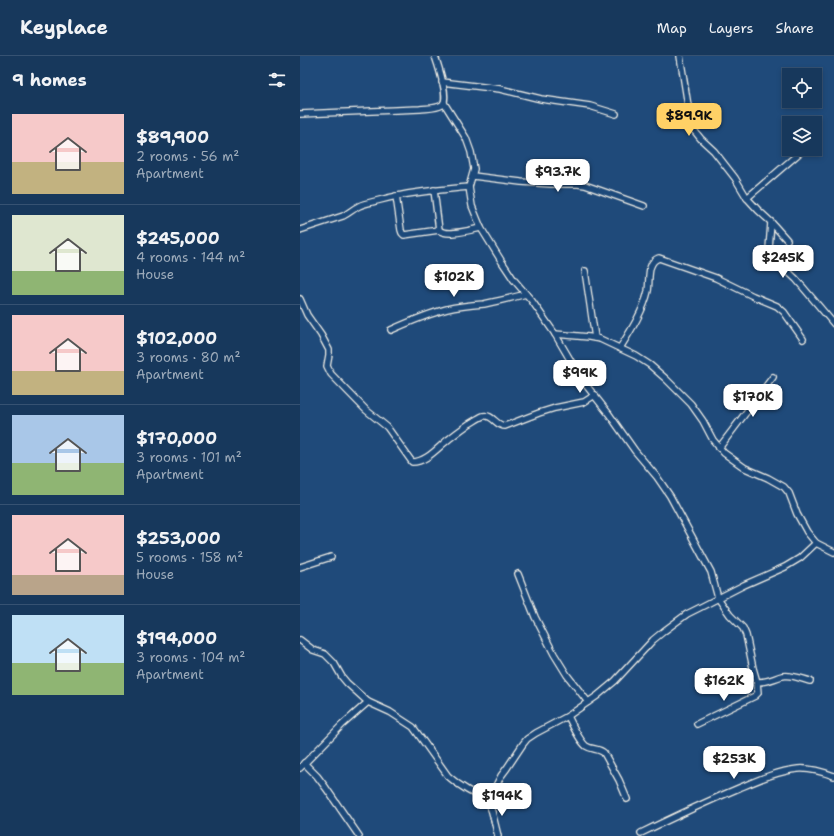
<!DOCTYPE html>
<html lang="en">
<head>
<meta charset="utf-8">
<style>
  :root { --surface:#17385c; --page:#244365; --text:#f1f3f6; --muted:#9eacbb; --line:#365272; --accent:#ffd166 }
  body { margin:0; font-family:"Shantell Sans",sans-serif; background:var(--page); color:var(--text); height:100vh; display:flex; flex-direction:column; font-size:15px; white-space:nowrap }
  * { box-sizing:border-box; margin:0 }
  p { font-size:13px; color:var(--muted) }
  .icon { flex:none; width:22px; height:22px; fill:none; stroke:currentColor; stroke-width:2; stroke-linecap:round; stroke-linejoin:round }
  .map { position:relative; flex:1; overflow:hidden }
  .details { display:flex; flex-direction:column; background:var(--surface); width:300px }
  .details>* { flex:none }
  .buttons { position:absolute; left:482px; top:12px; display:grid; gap:8px }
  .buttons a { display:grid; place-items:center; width:40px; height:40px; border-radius:0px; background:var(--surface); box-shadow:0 2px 6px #0003,0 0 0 1px var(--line); font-size:20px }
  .price { position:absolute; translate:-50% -34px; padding:0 9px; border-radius:8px; background:#fff; color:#222; font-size:13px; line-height:26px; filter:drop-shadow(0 1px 2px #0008) }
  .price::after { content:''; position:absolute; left:50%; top:24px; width:12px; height:9px; margin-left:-6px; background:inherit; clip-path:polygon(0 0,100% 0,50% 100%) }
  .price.active { background:var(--accent); color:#111 }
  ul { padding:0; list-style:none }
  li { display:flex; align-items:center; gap:12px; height:100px; padding:0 12px }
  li+li { border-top:1px solid var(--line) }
  li span { display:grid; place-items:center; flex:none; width:112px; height:80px; border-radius:0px; color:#555 }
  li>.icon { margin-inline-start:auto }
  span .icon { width:48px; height:48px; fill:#fffc; stroke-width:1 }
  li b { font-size:17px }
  h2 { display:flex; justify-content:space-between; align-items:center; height:48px; padding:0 12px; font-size:17px }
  header { display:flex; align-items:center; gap:24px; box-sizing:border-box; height:56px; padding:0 20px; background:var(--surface); border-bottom:1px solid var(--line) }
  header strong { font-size:19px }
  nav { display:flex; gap:22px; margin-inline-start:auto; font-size:14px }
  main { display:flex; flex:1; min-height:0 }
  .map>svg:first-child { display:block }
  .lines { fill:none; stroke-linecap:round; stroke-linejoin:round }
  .minor-casing { stroke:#f4f1e8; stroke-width:8 }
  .minor { stroke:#1f4a7a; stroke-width:5.5 }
</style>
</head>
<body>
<header>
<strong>Keyplace</strong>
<nav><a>Map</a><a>Layers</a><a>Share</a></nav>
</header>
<main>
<section class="details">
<h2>9 homes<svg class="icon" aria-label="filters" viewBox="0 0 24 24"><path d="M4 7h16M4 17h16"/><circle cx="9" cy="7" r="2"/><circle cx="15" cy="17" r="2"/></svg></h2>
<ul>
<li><span style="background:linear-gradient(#f6c9c9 60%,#c2b280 0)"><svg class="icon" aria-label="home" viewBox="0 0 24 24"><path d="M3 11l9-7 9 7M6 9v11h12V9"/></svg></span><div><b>$89,900</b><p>2 rooms · 56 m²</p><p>Apartment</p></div></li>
<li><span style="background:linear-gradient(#dfe7d0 70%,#8fb573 0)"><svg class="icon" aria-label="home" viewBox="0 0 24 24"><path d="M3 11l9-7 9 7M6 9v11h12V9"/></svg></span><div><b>$245,000</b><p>4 rooms · 144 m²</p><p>House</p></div></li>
<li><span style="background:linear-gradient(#f6c9c9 70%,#c2b280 0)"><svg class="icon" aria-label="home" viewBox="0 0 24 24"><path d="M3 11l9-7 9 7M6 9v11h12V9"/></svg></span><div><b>$102,000</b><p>3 rooms · 80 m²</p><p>Apartment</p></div></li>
<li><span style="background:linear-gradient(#a9c7e8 60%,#8fb573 0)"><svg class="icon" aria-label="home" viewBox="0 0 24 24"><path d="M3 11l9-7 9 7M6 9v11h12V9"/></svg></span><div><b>$170,000</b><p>3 rooms · 101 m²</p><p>Apartment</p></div></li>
<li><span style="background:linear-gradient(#f6c9c9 75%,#b9a48a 0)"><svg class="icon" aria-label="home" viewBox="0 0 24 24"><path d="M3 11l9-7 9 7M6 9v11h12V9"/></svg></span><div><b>$253,000</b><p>5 rooms · 158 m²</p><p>House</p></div></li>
<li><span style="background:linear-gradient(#bfe0f5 60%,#8fb573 0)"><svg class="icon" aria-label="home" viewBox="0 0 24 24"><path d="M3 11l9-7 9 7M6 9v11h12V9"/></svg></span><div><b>$194,000</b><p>3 rooms · 104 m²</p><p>Apartment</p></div></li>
</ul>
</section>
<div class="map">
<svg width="534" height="780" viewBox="0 0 534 780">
  <rect width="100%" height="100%" fill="#1f4a7a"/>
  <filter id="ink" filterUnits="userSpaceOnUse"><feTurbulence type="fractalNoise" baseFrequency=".025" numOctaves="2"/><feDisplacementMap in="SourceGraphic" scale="8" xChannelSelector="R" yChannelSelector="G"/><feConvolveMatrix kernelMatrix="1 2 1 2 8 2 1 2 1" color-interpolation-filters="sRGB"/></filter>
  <g filter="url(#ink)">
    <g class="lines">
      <g class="minor-casing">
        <g id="minor">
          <path d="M380 0 390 62 393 73 401 83 414 95 435 122 447 142"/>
          <path d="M142 26 200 33 241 43 290 50 316 58"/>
          <path d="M144 47 166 82 171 96 174 113 169 131 172 150 181 172 202 206 214 224 232 245 255 278 282 324 309 358 335 395 357 421 370 440 411 516 418 542 430 559 443 572 446 579 453 612 457 626C468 626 472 623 482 620 491 618 502 623 510 625"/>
          <path d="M0 58 120 53C126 52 136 53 142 49 150 44 138 9 135 0"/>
          <path d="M173 120 221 126 251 128H278L285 129 344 150"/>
          <path d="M134 134 139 174"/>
          <path d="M96 140 101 174 102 177 104 179 139 174C147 181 170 174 181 172"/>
          <path d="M471 166 469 193 470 199 496 223 534 268"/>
          <path d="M0 174 43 160C49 157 53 153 59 150 65 147 73 146 80 144 109 136 139 134 169 131"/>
          <path d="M487 184 471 166 458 154 447 142 504 93"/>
          <path d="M285 215 295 282"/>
          <path d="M0 243 7 259 21 279 29 294V299L27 310 31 318 66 354 87 371 112 406C127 406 138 391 149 383 155 378 162 373 169 368 173 366 178 362 183 360 193 358 196 370 205 370L239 357 255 352 284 346 295 339"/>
          <path d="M91 274C109 266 127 258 147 253 159 250 171 249 184 248 198 245 212 242 226 238"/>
          <path d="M255 278 289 281 300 283 336 300 350 309 366 323 391 348 403 365 413 384 424 397 445 412 468 422 484 431 489 437 497 458 507 476 516 487 534 496"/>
          <path d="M320 292C330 276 344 254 348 235 350 224 346 206 359 202L416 222 453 240 477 250 484 256 503 283"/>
          <path d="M419 392 473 321"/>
          <path d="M0 511 31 501"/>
          <path d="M218 518 235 561 254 598 267 619 288 646"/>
          <path d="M0 584 13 594 25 598 34 607 42 621 47 627 68 646 90 656 113 671 148 720C160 731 174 738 188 745L192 756 198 780"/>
          <path d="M268 660C272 668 279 684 286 690 292 694 299 692 304 697L319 724 327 743"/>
          <path d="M397 668 455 640 458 637 457 626"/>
          <path d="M4 707 17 720 26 732 59 780"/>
          <path d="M0 712 42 669 68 646"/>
          <path d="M188 745 201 720 207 712 223 688 227 683 236 677 268 660 297 640 315 625 353 584 364 575 387 558 399 552 444 529 485 511 500 502 516 487"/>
          <path d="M341 777C374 761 406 746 439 732 458 724 478 715 498 713 510 712 523 716 534 720"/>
        </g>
      </g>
      <use href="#minor" class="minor"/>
    </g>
  </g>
</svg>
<div class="buttons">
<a><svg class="icon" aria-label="locate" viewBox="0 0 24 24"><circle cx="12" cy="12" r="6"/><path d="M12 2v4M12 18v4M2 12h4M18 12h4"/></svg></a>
<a><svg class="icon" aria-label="layers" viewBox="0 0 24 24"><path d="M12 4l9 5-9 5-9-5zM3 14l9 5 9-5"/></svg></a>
</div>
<b class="price active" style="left:389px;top:81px">$89.9K</b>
<b class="price" style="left:258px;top:137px">$93.7K</b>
<b class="price" style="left:483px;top:223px">$245K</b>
<b class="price" style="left:154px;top:242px">$102K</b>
<b class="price" style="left:280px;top:338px">$99K</b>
<b class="price" style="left:453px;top:362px">$170K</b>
<b class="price" style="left:424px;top:646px">$162K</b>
<b class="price" style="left:434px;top:724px">$253K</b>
<b class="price" style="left:202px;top:761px">$194K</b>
</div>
</main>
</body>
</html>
